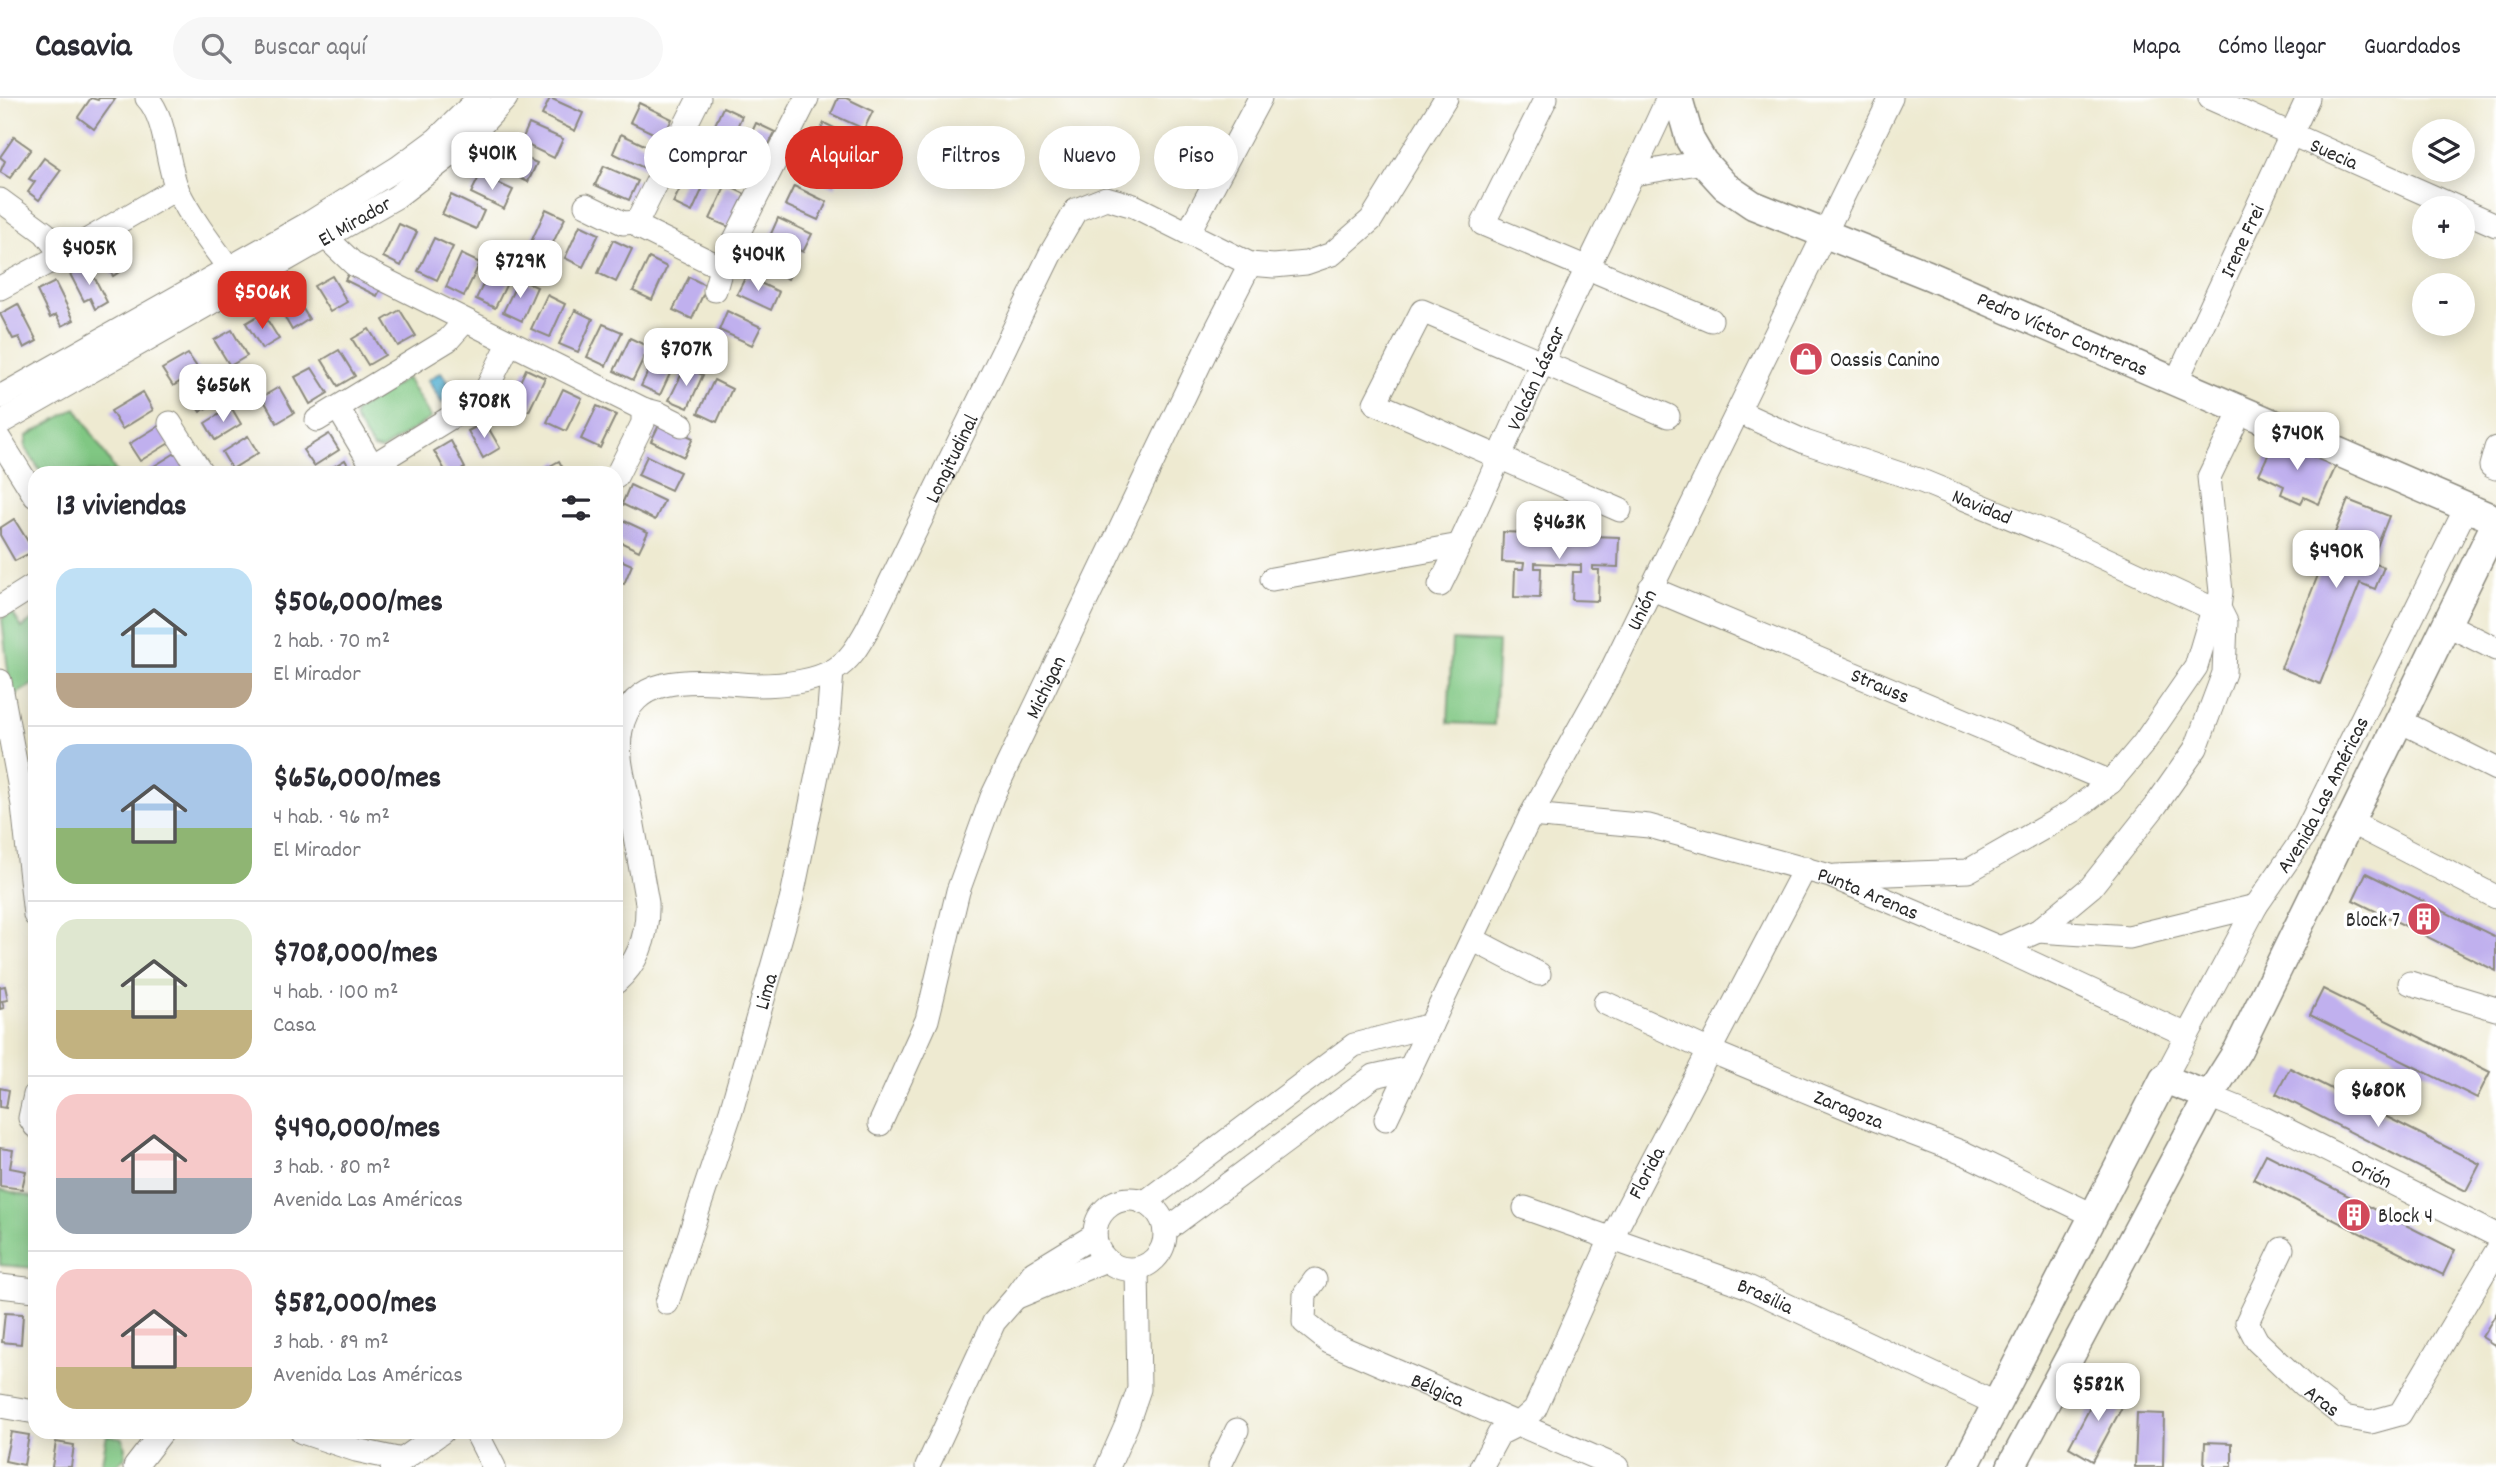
<!DOCTYPE html>
<html lang="es">
<head>
<meta charset="utf-8">
<style>
  :root { --surface:#fff; --page:#f7f7f7; --text:#2b2b33; --muted:#7c7c81; --line:#e1e1e2; --accent:#d93025 }
  body { margin:0; font-family:Dekko,sans-serif; background:var(--page); color:var(--text); height:100vh; display:flex; flex-direction:column; font-size:26px; white-space:nowrap }
  * { box-sizing:border-box; margin:0 }
  p { font-size:23px; color:var(--muted) }
  .icon { flex:none; width:38px; height:38px; fill:none; stroke:currentColor; stroke-width:2; stroke-linecap:round; stroke-linejoin:round }
  .map { position:relative; flex:1; overflow:hidden }
  .side { position:absolute; left:28px; top:368px; width:595px; height:973px; display:flex; flex-direction:column; background:var(--surface); border-radius:21px; box-shadow:0 4px 18px #0003 }
  .side>* { flex:none }
  .banner { position:absolute; left:644px; top:28px; width:665px; height:63px; display:flex; gap:14px }
  .tools { position:absolute; left:2412px; top:21px; display:grid; gap:14px }
  .tools a { display:grid; place-items:center; width:63px; height:63px; border-radius:50%; background:var(--surface); box-shadow:0 4px 18px #0003; font-size:35px }
  .price { position:absolute; translate:-50% -60px; padding:0 16px; border-radius:14px; background:#fff; color:#222; font-size:23px; line-height:46px; filter:drop-shadow(0 2px 4px #0008) }
  .price::after { content:''; position:absolute; left:50%; top:42px; width:21px; height:16px; margin-left:-10px; background:inherit; clip-path:polygon(0 0,100% 0,50% 100%) }
  .price.current { background:var(--accent); color:#fff }
  ul { padding:0; list-style:none }
  li { display:flex; align-items:center; gap:21px; height:175px; padding:0 28px }
  li+li { border-top:2px solid var(--line) }
  li span { display:grid; place-items:center; flex:none; width:196px; height:140px; border-radius:21px; color:#555 }
  li>.icon { margin-inline-start:auto }
  span .icon { width:84px; height:84px; fill:#fffc; stroke-width:1 }
  li b { font-size:30px }
  h2 { display:flex; justify-content:space-between; align-items:center; height:84px; padding:0 28px; font-size:30px }
  .pill { padding:0 24px; border-radius:32px; background:var(--surface); box-shadow:0 4px 18px #0003; font-size:24px; line-height:63px }
  .pill.current { background:var(--accent); color:#fff }
  header { display:flex; align-items:center; gap:42px; box-sizing:border-box; height:98px; padding:0 35px; background:var(--surface); border-bottom:2px solid var(--line) }
  header strong { font-size:33px }
  nav { display:flex; gap:38px; margin-inline-start:auto; font-size:24px }
  .search { width:490px; height:63px; background:var(--page); display:flex; align-items:center; gap:18px; box-sizing:border-box; padding:0 24px; border-radius:38px; color:var(--muted); font-size:26px }
  .map>svg:first-child { display:block }
  .green { fill:#80c783; stroke:#567957; stroke-width:2 }
  .water { fill:#56b3d4; stroke:#406f80; stroke-width:2 }
  .building { fill:#c0b0ee }
  .lines { fill:none; stroke-linecap:round; stroke-linejoin:round }
  .minor-casing { stroke:#8c8a7e; stroke-width:25 }
  .tertiary-casing { stroke:#8c8a7e; stroke-width:31 }
  .minor { stroke:#fff; stroke-width:23 }
  .tertiary { stroke:#fff; stroke-width:28 }
  .labels { text-anchor:middle; stroke-width:7; stroke-linejoin:round; paint-order:stroke }
  .street-label { font-size:21px; fill:#2b2b2b; stroke:#fff }
  .poi-label { font-size:21px; fill:#2b2b2b; stroke:#fff; text-anchor:start }
</style>
</head>
<body>
<header>
<strong>Casavia</strong>
<div class="search"><svg class="icon" aria-label="search" viewBox="0 0 24 24"><circle cx="10" cy="10" r="6"/><path d="M15 15l6 6"/></svg>Buscar aquí</div>
<nav><a>Mapa</a><a>Cómo llegar</a><a>Guardados</a></nav>
</header>
<div class="map">
<svg width="2496" height="1369" viewBox="0 0 2496 1369">
  <rect width="100%" height="100%" fill="#fff"/>
  <filter id="ink" filterUnits="userSpaceOnUse"><feTurbulence type="fractalNoise" baseFrequency=".0143" numOctaves="2"/><feDisplacementMap in="SourceGraphic" scale="14" xChannelSelector="R" yChannelSelector="G"/><feConvolveMatrix kernelMatrix="1 2 1 2 8 2 1 2 1" color-interpolation-filters="sRGB"/></filter>
  <filter id="wash" filterUnits="userSpaceOnUse"><feTurbulence type="fractalNoise" baseFrequency=".00686" numOctaves="4" result="noise"/><feDisplacementMap in="SourceGraphic" scale="28" xChannelSelector="R" yChannelSelector="G"/><feGaussianBlur stdDeviation="1.57" result="paint"/><feColorMatrix in="noise" values="0 0 0 0 0 0 0 0 0 0 0 0 0 0 0 0 0 1.4 0 .05"/><feComposite in="paint" operator="in"/></filter>
  <g filter="url(#wash)">
    <rect width="100%" height="100%" fill="#eeead1"/>
    <g class="green">
      <path d="M407 280 431 320 381 352 373 350 354 320 356 313Z"/>
      <path d="M76 310 116 374H41L25 349 27 338Z"/>
      <path d="M12 514 22 530 35 520V585L11 599 2 521Z"/>
      <path d="M1452 542 1498 544 1494 627 1448 625Z"/>
      <path d="M0 1091 35 1100V1170L0 1167Z"/>
      <path d="M107 1337 123 1340 126 1358 115 1369H101Z"/>
    </g>
    <path class="water" d="M441 274 456 296 442 305 428 282Z"/>
    <g id="blocks">
      <g class="building">
        <path d="M91 0 98 2 99 0H116L94 31 78 19Z"/>
        <path d="M550 0 583 15 575 33 542 17Z"/>
        <path d="M838 0H846L873 13 864 31 831 16Z"/>
        <path d="M639 5 672 21 663 40 630 24Z"/>
        <path d="M723 9 742 18 727 51 708 42Z"/>
        <path d="M756 25 775 34 759 67 741 58Z"/>
        <path d="M824 25 857 41 849 59 815 44Z"/>
        <path d="M529 26 563 41 554 60 521 44Z"/>
        <path d="M621 36 655 52 646 71 613 55Z"/>
        <path d="M14 39 31 51 10 80 0 74 5 63 0 59Z"/>
        <path d="M503 50 537 65 528 84 494 68Z"/>
        <path d="M809 56 842 71 834 90 800 74Z"/>
        <path d="M44 60 61 72 39 102 28 94 35 84 29 81Z"/>
        <path d="M604 68 638 83 629 102 595 87Z"/>
        <path d="M689 72 707 81 692 114 673 105Z"/>
        <path d="M480 77 513 92 504 111 471 95Z"/>
        <path d="M726 87 745 96 729 129 710 121Z"/>
        <path d="M794 88 827 104 818 122 785 107Z"/>
        <path d="M451 97 484 113 476 131 442 116Z"/>
        <path d="M546 111 565 120 549 153 531 144Z"/>
        <path d="M778 120 812 136 803 154 770 138Z"/>
        <path d="M399 126 417 134 401 168 383 159Z"/>
        <path d="M580 127 599 136 583 169 565 160Z"/>
        <path d="M434 140 453 149 437 182 418 173Z"/>
        <path d="M613 142 632 151 616 184 598 175Z"/>
        <path d="M117 146 130 167 113 178 100 157Z"/>
        <path d="M763 147 797 163 788 181 755 165Z"/>
        <path d="M461 156 480 165 464 198 446 189Z"/>
        <path d="M649 160 667 169 652 202 633 193Z"/>
        <path d="M88 167 107 204 95 211 90 200 84 203 70 176Z"/>
        <path d="M492 168 511 177 495 210 476 201Z"/>
        <path d="M351 171 381 190 377 198 345 182Z"/>
        <path d="M332 178 347 204 330 214 314 188Z"/>
        <path d="M746 178 779 194 771 212 737 196Z"/>
        <path d="M689 179 707 188 692 221 673 212Z"/>
        <path d="M519 181 537 189 522 223 503 214Z"/>
        <path d="M55 184 74 222 62 228 56 217 50 220 37 193Z"/>
        <path d="M294 196 309 221 292 232 277 206Z"/>
        <path d="M547 197 565 206 550 239 531 231Z"/>
        <path d="M18 206 37 243 24 250 19 239 13 241 0 216Z"/>
        <path d="M400 212 416 238 398 248 383 222Z"/>
        <path d="M575 212 593 221 578 254 559 246Z"/>
        <path d="M727 213 761 229 752 247 719 232Z"/>
        <path d="M263 215 279 241 262 251 246 225Z"/>
        <path d="M603 226 622 234 606 268 587 259Z"/>
        <path d="M369 231 385 257 368 267 352 241Z"/>
        <path d="M232 232 247 258 230 268 214 242Z"/>
        <path d="M630 240 649 249 633 282 614 273Z"/>
        <path d="M339 252 355 278 338 288 322 262Z"/>
        <path d="M657 255 676 263 660 297 641 288Z"/>
        <path d="M188 256 199 272 173 288 162 271Z"/>
        <path d="M685 269 703 277 688 310 669 302Z"/>
        <path d="M312 270 328 295 310 306 295 279Z"/>
        <path d="M526 271 545 280 529 313 510 305Z"/>
        <path d="M215 282 226 298 200 314 189 297Z"/>
        <path d="M714 282 732 291 717 324 698 315Z"/>
        <path d="M279 289 294 315 277 325 262 299Z"/>
        <path d="M563 291 582 300 566 333 547 324Z"/>
        <path d="M143 294 153 312 122 331 111 313Z"/>
        <path d="M597 308 616 317 600 350 581 341Z"/>
        <path d="M231 309 241 326 215 342 205 325Z"/>
        <path d="M485 324 500 350 483 360 468 333Z"/>
        <path d="M660 325 693 340 684 359 651 343Z"/>
        <path d="M160 327 171 344 140 363 129 346Z"/>
        <path d="M329 336 339 352 314 368 303 352Z"/>
        <path d="M248 338 258 355 232 371 222 354Z"/>
        <path d="M2276 340 2336 368 2319 406 2304 399 2301 405 2281 396 2284 388 2259 376Z"/>
        <path d="M451 343 465 370 457 374H446L434 353Z"/>
        <path d="M177 354 188 371 183 374H147L146 373Z"/>
        <path d="M647 358 680 374 671 392 638 377Z"/>
        <path d="M345 362 352 374H325Z"/>
        <path d="M559 363 565 374H542L541 373Z"/>
        <path d="M630 387 664 403 655 422 622 406Z"/>
        <path d="M2348 402 2389 418 2371 464 2384 469 2375 491 2360 485 2320 586 2281 570Z"/>
        <path d="M616 419 648 434 639 453 616 442Z"/>
        <path d="M14 421 34 453 15 463 0 437V430Z"/>
        <path d="M1503 434 1528 435 1527 445H1532V435L1585 438V448H1590V438L1619 439 1618 469 1593 468V472H1599L1598 503 1572 502 1573 474H1581V467L1535 465V470H1541L1540 500 1514 499 1515 471H1523L1524 465 1502 464Z"/>
        <path d="M616 460 632 467 624 486 616 482Z"/>
        <path d="M2366 775 2496 839V873L2353 802Z"/>
        <path d="M5 888 8 902 2 903 4 910 0 911V889Z"/>
        <path d="M2323 891 2490 974 2477 1000 2310 917Z"/>
        <path d="M2290 970 2480 1066 2466 1093 2276 996Z"/>
        <path d="M0 990 9 992 6 1010 0 1009Z"/>
        <path d="M0 1050 13 1052 10 1070 26 1073 22 1091 0 1088Z"/>
        <path d="M2266 1056 2455 1152 2443 1177 2253 1081Z"/>
        <path d="M5 1215 23 1216 21 1246 2 1244Z"/>
        <path d="M2496 1216V1248L2482 1239Z"/>
        <path d="M2102 1287 2127 1300 2093 1363 2069 1349Z"/>
        <path d="M2137 1315 2164 1316 2163 1369H2135Z"/>
        <path d="M11 1334 29 1337 24 1367 5 1363Z"/>
        <path d="M56 1344 74 1347 71 1369H52Z"/>
        <path d="M2205 1344 2232 1345V1369H2204Z"/>
      </g>
    </g>
  </g>
  <g filter="url(#ink)">
    <use href="#blocks" fill-opacity="0" stroke="#8c8a7e" stroke-width="2"/>
    <g class="lines">
      <g class="minor-casing">
        <g id="minor">
          <path d="M147 0C167 21 166 66 178 93 191 120 211 146 229 170"/>
          <path d="M1546 0 1483 126 1711 222"/>
          <path id="s1" d="M2210 0 2458 110"/>
          <path d="M1634 76 1703 64"/>
          <path d="M0 102 45 135 62 157"/>
          <path d="M586 107 623 125 637 124"/>
          <path d="M2462 112 2496 127"/>
          <path d="M637 124 699 0"/>
          <path d="M637 124 641 130 712 165 722 167"/>
          <path d="M315 129 355 167 643 311V325L616 379"/>
          <path d="M1188 135 1260 0"/>
          <path d="M0 190 62 157 177 90"/>
          <path d="M715 192 722 167 807 0"/>
          <path id="s2" d="M2176 284 2308 0"/>
          <path d="M0 299 311 124 399 69 437 41 479 0"/>
          <path d="M338 310 376 374"/>
          <path d="M643 311 658 315 682 327"/>
          <path id="s3" d="M1739 314 1805 344 1924 384 2063 441 2207 508 2219 510"/>
          <path d="M317 322 448 242 465 223"/>
          <path id="s4" d="M0 325 396 99 461 49 506 0"/>
          <path d="M170 325 201 374"/>
          <path d="M0 342 35 398"/>
          <path d="M2496 350 2491 368 2496 370"/>
          <path d="M372 368 482 300 510 244"/>
          <path d="M1620 412 1375 305 1422 213 1668 318"/>
          <path d="M1272 481 1460 447"/>
          <path id="s5" d="M1440 487C1477 414 1507 339 1542 265 1583 176 1628 89 1668 0"/>
          <path id="s6" d="M1650 490 2111 684"/>
          <path d="M0 509 35 487"/>
          <path d="M2446 526 2496 551"/>
          <path d="M0 583 23 707 35 817"/>
          <path d="M2398 622 2496 671"/>
          <path id="s7" d="M1531 717 1649 728 1830 778 2000 850 2187 937"/>
          <path d="M2348 723 2496 799"/>
          <path d="M1836 778 1968 773 2073 713 2111 684 2143 646 2196 569 2211 518 2219 510"/>
          <path d="M2038 833 2129 839 2256 808"/>
          <path d="M1472 841 1539 876"/>
          <path d="M2000 850 2038 833 2091 789 2156 707 2196 650 2224 575 2226 524 2219 510 2221 494 2209 379 2241 313"/>
          <path id="s8" d="M616 884C640 863 648 836 647 805 641 772 635 739 629 705 624 682 616 656 621 632 633 568 710 585 756 587 780 587 813 584 834 572 850 562 858 548 867 532L1051 155 1076 112 1106 100 1134 108 1250 166 1274 168 1306 165 1332 156 1371 122 1446 0"/>
          <path d="M2410 885 2496 911"/>
          <path id="s9" d="M1605 905 1710 953 1864 1017 1966 1056 2093 1117"/>
          <path id="s10" d="M2164 981 2256 808 2303 740 2467 408"/>
          <path d="M35 997 30 1020 35 1028"/>
          <path id="s11" d="M2209 998 2263 1020 2496 1137"/>
          <path id="s12" d="M1386 1021 1531 717 1610 575 1891 0"/>
          <path id="s13" d="M880 1026 927 922 958 793 992 699 1211 242 1250 166"/>
          <circle cx="1130" cy="1136" r="35"/>
          <path d="M1144 1105 1354 947 1431 927"/>
          <path id="s14" d="M1525 1110 1746 1188 1997 1306"/>
          <path d="M1165 1133 1374 978 1410 970"/>
          <path id="s15" d="M2282 1151 2247 1224 2257 1243 2303 1287 2344 1319 2371 1324 2400 1316 2496 1154"/>
          <path id="s16" d="M1315 1182 1305 1196 1304 1224 1329 1244 1617 1369"/>
          <path d="M0 1188 35 1192"/>
          <path d="M1015 1200 1106 1162"/>
          <path id="s17" d="M667 1205 731 1013 791 803 828 624 832 573"/>
          <path d="M0 1308 35 1314"/>
          <path d="M302 1334 356 1352 402 1362"/>
          <path d="M476 1334 494 1369"/>
          <path d="M135 1369 162 1334"/>
          <path d="M392 1369 442 1334"/>
          <path d="M927 1369 994 1224 1015 1200 1033 1175 1095 1137"/>
          <path d="M1108 1369 1127 1326 1139 1291 1137 1171"/>
          <path d="M1219 1369 1237 1332"/>
          <path id="s18" d="M1481 1369 1499 1336 1517 1327 1535 1311 1611 1141 1805 770"/>
        </g>
      </g>
      <g class="tertiary-casing">
        <g id="tertiary">
          <path id="s19" d="M1678 0 1690 42 1703 64 1725 88 1753 107 1928 177 2496 422"/>
          <path d="M1964 1369 2164 981 2209 998"/>
          <path d="M2011 1369 2209 998 2238 952 2496 425"/>
        </g>
      </g>
      <use href="#minor" class="minor"/>
      <use href="#tertiary" class="tertiary"/>
    </g>
  </g>
  <defs>
    <g id="shop-disc" transform="scale(1.75)"><circle r="9.5" fill="#d1495b" stroke="#fff"/><path d="M-5-2.5h2.3a2.7 3.5 0 0 1 5.4 0H5L5.5 6h-11ZM-1.5-2.5h3a1.5 2.3 0 0 0-3 0Z" fill="#fff"/></g>
    <g id="building-disc" transform="scale(1.75)"><circle r="9.5" fill="#d1495b" stroke="#fff"/><path d="M-4-6H4V6H1V3H-1V6H-4ZM-2.5-4.3h1.7v1.8h-1.7ZM.8-4.3h1.7v1.8H.8ZM-2.5-1h1.7V.8h-1.7ZM.8-1h1.7V.8H.8Z" fill="#fff"/></g>
  </defs>
  <g fill-rule="evenodd">
    <use href="#shop-disc" x="1806" y="261"/>
    <use href="#building-disc" x="2424" y="821"/>
    <use href="#building-disc" x="2354" y="1117"/>
  </g>
  <g class="labels">
    <g class="street-label">
      <text dy="7" stroke="none"><textPath href="#s1" startOffset="136">Suecia</textPath></text>
      <text dy="7" stroke="none"><textPath href="#s4" startOffset="408">El Mirador</textPath></text>
      <text dy="7" stroke="none"><textPath href="#s2" startOffset="156">Irene Frei</textPath></text>
      <text dy="7" stroke="none"><textPath href="#s19" startOffset="471">Pedro Víctor Contreras</textPath></text>
      <text dy="7" stroke="none"><textPath href="#s5" startOffset="228">Volcán Láscar</textPath></text>
      <text dy="7" stroke="none"><textPath href="#s8" startOffset="746">Longitudinal</textPath></text>
      <text dy="7" stroke="none"><textPath href="#s3" startOffset="261">Navidad</textPath></text>
      <text dy="7" stroke="none"><textPath href="#s12" startOffset="570">Unión</textPath></text>
      <text dy="7" stroke="none"><textPath href="#s6" startOffset="250">Strauss</textPath></text>
      <text dy="7" stroke="none"><textPath href="#s13" startOffset="469">Michigan</textPath></text>
      <text dy="7" stroke="none"><textPath href="#s10" startOffset="326">Avenida Las Américas</textPath></text>
      <text dy="7" stroke="none"><textPath href="#s7" startOffset="348">Punta Arenas</textPath></text>
      <text dy="7" stroke="none"><textPath href="#s17" startOffset="327">Lima</textPath></text>
      <text dy="7" stroke="none"><textPath href="#s9" startOffset="266">Zaragoza</textPath></text>
      <text dy="7" stroke="none"><textPath href="#s18" startOffset="343">Florida</textPath></text>
      <text dy="7" stroke="none"><textPath href="#s11" startOffset="180">Orión</textPath></text>
      <text dy="7" stroke="none"><textPath href="#s14" startOffset="256">Brasilia</textPath></text>
      <text dy="7" stroke="none"><textPath href="#s16" startOffset="196">Bélgica</textPath></text>
      <text dy="7" stroke="none"><textPath href="#s15" startOffset="191">Aras</textPath></text>
    </g>
    <g class="poi-label">
      <text x="1830" y="268">Oassis Canino</text>
      <text x="2400" y="828" text-anchor="end">Block 7</text>
      <text x="2378" y="1124">Block 4</text>
    </g>
  </g>
</svg>
<div class="tools">
<a><svg class="icon" aria-label="layers" viewBox="0 0 24 24"><path d="M12 4l9 5-9 5-9-5zM3 14l9 5 9-5"/></svg></a>
<a>+</a>
<a>−</a>
</div>
<b class="price" style="left:492px;top:94px">$401K</b>
<b class="price" style="left:89px;top:189px">$405K</b>
<b class="price" style="left:758px;top:195px">$404K</b>
<b class="price" style="left:520px;top:202px">$729K</b>
<b class="price current" style="left:262px;top:233px">$506K</b>
<b class="price" style="left:686px;top:290px">$707K</b>
<b class="price" style="left:223px;top:326px">$656K</b>
<b class="price" style="left:484px;top:342px">$708K</b>
<b class="price" style="left:2297px;top:374px">$740K</b>
<b class="price" style="left:1559px;top:463px">$463K</b>
<b class="price" style="left:2336px;top:492px">$490K</b>
<b class="price" style="left:2378px;top:1031px">$680K</b>
<b class="price" style="left:2098px;top:1325px">$582K</b>
<div class="banner">
<a class="pill">Comprar</a>
<a class="pill current">Alquilar</a>
<a class="pill">Filtros</a>
<a class="pill">Nuevo</a>
<a class="pill">Piso</a>
</div>
<section class="side">
<h2>13 viviendas<svg class="icon" aria-label="filters" viewBox="0 0 24 24"><path d="M4 7h16M4 17h16"/><circle cx="9" cy="7" r="2"/><circle cx="15" cy="17" r="2"/></svg></h2>
<ul>
<li><span style="background:linear-gradient(#bfe0f5 75%,#b9a48a 0)"><svg class="icon" aria-label="home" viewBox="0 0 24 24"><path d="M3 11l9-7 9 7M6 9v11h12V9"/></svg></span><div><b>$506,000/mes</b><p>2 hab. · 70 m²</p><p>El Mirador</p></div></li>
<li><span style="background:linear-gradient(#a9c7e8 60%,#8fb573 0)"><svg class="icon" aria-label="home" viewBox="0 0 24 24"><path d="M3 11l9-7 9 7M6 9v11h12V9"/></svg></span><div><b>$656,000/mes</b><p>4 hab. · 96 m²</p><p>El Mirador</p></div></li>
<li><span style="background:linear-gradient(#dfe7d0 65%,#c2b280 0)"><svg class="icon" aria-label="home" viewBox="0 0 24 24"><path d="M3 11l9-7 9 7M6 9v11h12V9"/></svg></span><div><b>$708,000/mes</b><p>4 hab. · 100 m²</p><p>Casa</p></div></li>
<li><span style="background:linear-gradient(#f6c9c9 60%,#9aa5b1 0)"><svg class="icon" aria-label="home" viewBox="0 0 24 24"><path d="M3 11l9-7 9 7M6 9v11h12V9"/></svg></span><div><b>$490,000/mes</b><p>3 hab. · 80 m²</p><p>Avenida Las Américas</p></div></li>
<li><span style="background:linear-gradient(#f6c9c9 70%,#c2b280 0)"><svg class="icon" aria-label="home" viewBox="0 0 24 24"><path d="M3 11l9-7 9 7M6 9v11h12V9"/></svg></span><div><b>$582,000/mes</b><p>3 hab. · 89 m²</p><p>Avenida Las Américas</p></div></li>
</ul>
</section>
</div>
</body>
</html>
